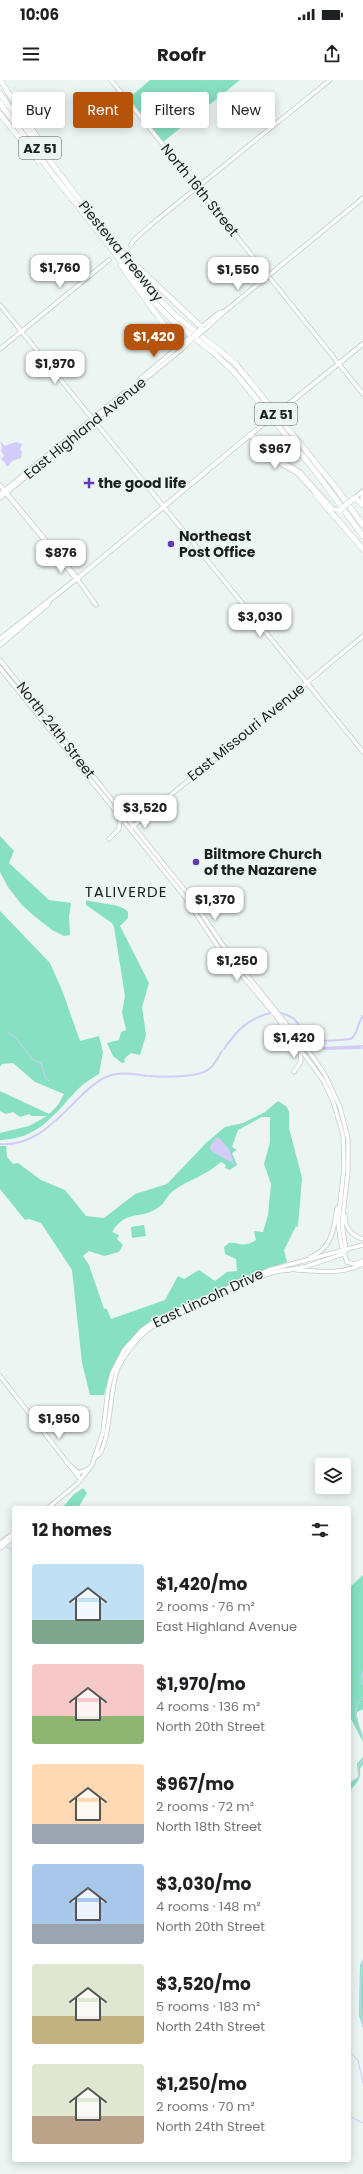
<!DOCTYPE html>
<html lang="en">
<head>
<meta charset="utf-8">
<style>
  :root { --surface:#fff; --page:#f6f6f6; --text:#202124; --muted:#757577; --accent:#b45309 }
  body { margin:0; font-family:Poppins,sans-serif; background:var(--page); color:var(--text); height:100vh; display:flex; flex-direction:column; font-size:15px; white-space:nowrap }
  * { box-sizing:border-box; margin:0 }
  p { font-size:13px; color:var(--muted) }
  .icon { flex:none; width:22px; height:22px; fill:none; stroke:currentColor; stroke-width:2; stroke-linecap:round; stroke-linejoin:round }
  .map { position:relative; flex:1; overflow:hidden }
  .sheet { position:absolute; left:12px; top:1426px; width:339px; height:656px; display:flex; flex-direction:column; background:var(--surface); border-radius:4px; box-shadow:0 2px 10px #0003 }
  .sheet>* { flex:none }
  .guide { position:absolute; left:12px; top:12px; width:339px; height:36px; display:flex; gap:8px }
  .controls { position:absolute; left:315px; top:1378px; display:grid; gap:8px }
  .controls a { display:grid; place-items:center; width:36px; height:36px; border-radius:4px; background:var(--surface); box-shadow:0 2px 10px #0003; font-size:20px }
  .price { position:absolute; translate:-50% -34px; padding:0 9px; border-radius:8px; background:#fff; color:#222; font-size:13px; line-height:26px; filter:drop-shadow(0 1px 2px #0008) }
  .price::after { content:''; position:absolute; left:50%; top:24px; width:12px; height:9px; margin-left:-6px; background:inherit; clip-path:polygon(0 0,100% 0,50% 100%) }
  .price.selected { background:var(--accent); color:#fff }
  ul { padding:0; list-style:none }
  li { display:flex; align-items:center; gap:12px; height:100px; padding:0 20px }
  li span { display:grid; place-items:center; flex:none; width:112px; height:80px; border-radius:4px; color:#555 }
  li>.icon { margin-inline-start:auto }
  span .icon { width:48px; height:48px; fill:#fffc; stroke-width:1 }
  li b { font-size:17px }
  h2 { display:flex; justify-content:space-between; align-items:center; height:48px; padding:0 20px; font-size:17px }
  .tag { padding:0 14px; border-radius:4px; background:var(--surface); box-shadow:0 2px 10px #0003; font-size:14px; line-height:36px }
  .tag.selected { background:var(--accent); color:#fff }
  .status { display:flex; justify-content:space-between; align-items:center; height:28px; padding:0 20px; background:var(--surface); direction:ltr }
  .status svg { height:11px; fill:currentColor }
  header { display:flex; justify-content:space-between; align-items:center; height:52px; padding:0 20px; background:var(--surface); font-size:18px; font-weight:700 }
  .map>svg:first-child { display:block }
  .green { fill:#88e0c3; fill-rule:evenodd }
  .water { fill:#d3ccf8 }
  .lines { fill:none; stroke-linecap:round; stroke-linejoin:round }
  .stream { stroke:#d3ccf8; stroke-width:1 }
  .canal { stroke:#d3ccf8; stroke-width:2 }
  .secondary-casing { stroke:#c3ccc9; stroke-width:5 }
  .primary-casing { stroke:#c3ccc9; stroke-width:5.5 }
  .highway-casing { stroke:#c3ccc9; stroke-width:6 }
  .secondary { stroke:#fff; stroke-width:3.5 }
  .primary { stroke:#fff; stroke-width:4 }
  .highway { stroke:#fff; stroke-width:5 }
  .secondary-bridge-casing { stroke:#c3ccc9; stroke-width:5; stroke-linecap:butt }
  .primary-bridge-casing { stroke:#c3ccc9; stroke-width:5.5; stroke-linecap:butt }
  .highway-bridge-casing { stroke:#c3ccc9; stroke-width:6; stroke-linecap:butt }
  .secondary-bridge { stroke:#fff; stroke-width:3.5 }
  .primary-bridge { stroke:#fff; stroke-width:4 }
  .highway-bridge { stroke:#fff; stroke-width:5 }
  .poi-dot { fill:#613ab2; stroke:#ebf5f1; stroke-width:1.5 }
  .labels { text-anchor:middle; stroke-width:3; stroke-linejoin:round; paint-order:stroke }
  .shield { fill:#ebf5f1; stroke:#595f5d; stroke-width:1 }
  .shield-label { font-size:13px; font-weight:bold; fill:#1b1f1d }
  .street-label { font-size:14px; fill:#1b1f1d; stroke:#ebf5f1 }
  .poi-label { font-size:14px; font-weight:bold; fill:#1b1f1d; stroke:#ebf5f1; text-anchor:start }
  .neighbourhood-label { font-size:15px; letter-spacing:1px; fill:#1b1f1d; stroke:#ebf5f1 }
</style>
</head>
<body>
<div class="status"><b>10:06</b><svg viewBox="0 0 49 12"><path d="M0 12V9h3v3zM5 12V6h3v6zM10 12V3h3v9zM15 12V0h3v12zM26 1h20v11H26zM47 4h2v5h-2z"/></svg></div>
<header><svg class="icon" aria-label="menu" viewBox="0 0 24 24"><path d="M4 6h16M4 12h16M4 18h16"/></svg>Roofr<svg class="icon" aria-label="share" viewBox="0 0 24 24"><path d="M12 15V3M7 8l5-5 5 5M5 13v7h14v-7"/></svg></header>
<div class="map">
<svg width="363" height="2094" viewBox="0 0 363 2094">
  <rect width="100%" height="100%" fill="#ebf5f1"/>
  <g class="green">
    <path d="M150 0H240L163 62 129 18Z"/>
    <path d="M0 756 14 771 9 783 49 820 71 823 69 837 70 855 64 856 52 850 33 835 22 825 8 807 0 792Z"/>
    <path d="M86 820C98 824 121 823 128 832V838L120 846 149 903 142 927 146 955 140 975 131 973 124 979 125 982 122 983 113 976 107 963 119 960 121 952 126 950 122 932 125 916 114 847 112 843 86 825Z"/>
    <path d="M0 831 50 883 62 910 80 961 99 956 103 972 99 994C92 998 84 1003 78 1009 54 1034 39 1059 0 1060V1053L29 1046 47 1036H32L29 1034 20 1037 13 1032 6 1034 0 1031V1011L49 1034 58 1025 64 1014 35 1002 13 983 2 984 0 987Z"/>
    <path d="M278 1021 287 1027 289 1032V1048L302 1098 298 1147 296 1146 284 1170 287 1182 262 1191 151 1241C125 1259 112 1284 104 1315H90L82 1283 72 1190 41 1143 29 1139 25 1140 0 1109V1066H6L7 1077 13 1084 18 1083 41 1100 65 1110 86 1136 104 1138 135 1114 167 1104 207 1062 225 1047 243 1043 265 1032ZM262 1037H270V1062L264 1084 271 1104 268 1135 263 1152 254 1151 256 1160C242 1169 238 1161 229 1163L224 1167 225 1174 236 1179 237 1191 227 1192 215 1201 199 1190 184 1199 178 1196 165 1220 111 1239 107 1229H104L89 1185 83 1176 89 1171 104 1176 119 1172 123 1165 117 1159 119 1155 112 1152C127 1128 140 1141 159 1127 165 1123 167 1115 173 1111 189 1099 204 1097 221 1082L226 1085 225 1088 230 1090 237 1085 232 1073 237 1070 232 1067 238 1050Z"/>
    <path d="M144 1145 146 1156 132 1158 131 1147Z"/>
    <path d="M83 1408 87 1413 78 1428 64 1426 73 1415Z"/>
    <path d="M363 1495V1629L357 1632C356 1643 363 1651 363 1662L349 1635V1508Z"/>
    <path d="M363 1677V1684L360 1689C362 1702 353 1704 349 1714L350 1703 358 1697 357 1684Z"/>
    <path d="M363 1879V1949L359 1935 360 1885Z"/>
  </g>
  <g class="water">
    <path d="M0 361 5 366 16 362 22 364 20 370 22 371 21 378 12 381 8 386H6L5 382 1 379 4 376 1 371 2 367Z"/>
    <path d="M363 965 362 969 323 970 322 967Z"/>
    <path d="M216 1058H219L229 1069 234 1084 211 1071 210 1066Z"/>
  </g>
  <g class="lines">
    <g class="stream">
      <path d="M7 952 15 957 33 980 41 983 45 997 49 1001"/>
      <path d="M0 1459 8 1454"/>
      <path d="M4 1466 14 1470"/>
      <path d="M363 1592 361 1600 363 1605"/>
      <path d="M363 1617C349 1630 359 1643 363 1657"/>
      <path d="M349 1703 359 1697 358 1686 363 1680"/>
      <path d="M363 1880C360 1894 359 1933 363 1946"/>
      <path d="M349 1971 358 1980 363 2003"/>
      <path d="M349 2036 363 2043"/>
    </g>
    <g class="canal">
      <path d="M279 933C303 937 297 951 309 958 316 963 342 960 351 959 358 954 357 943 363 936"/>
      <path d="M224 969C237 950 248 939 270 933"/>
      <path d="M149 996C163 997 198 998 209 989 215 985 218 977 222 971"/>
      <path d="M82 1015C104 993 117 990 147 996"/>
      <path d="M0 1064C35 1067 58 1038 81 1016"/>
    </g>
    <g class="secondary-casing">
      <g id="secondary">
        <path d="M111 0 363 314"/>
        <path d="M131 165 133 161 153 143 330 0"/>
        <path d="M0 225 363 672"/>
        <path d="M200 248 220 232H224"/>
        <path d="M203 251 224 232 363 118"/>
        <path d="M0 269 109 180"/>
        <path d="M140 299 190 257"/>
        <path d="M250 355 267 376 297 393 318 416"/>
        <path d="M250 355 255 357 271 376 299 391 332 428 336 430 339 429"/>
        <path d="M0 405 74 494 96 525"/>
        <path d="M5 412 75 498"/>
        <path d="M0 414 125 312"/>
        <path d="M0 418 182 269"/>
        <path d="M353 419 363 411"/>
        <path d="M0 580 191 818 222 864 313 977 325 995 340 1027 348 1059V1091L342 1143 346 1171 343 1174 308 1186 288 1190"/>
        <path d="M0 588 185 817 218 867 276 936 323 1000 333 1021 343 1055 344 1088 338 1143 341 1164 347 1182 355 1184 363 1181"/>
        <path d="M132 747 363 556"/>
        <path d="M109 759 119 749 120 737"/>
        <path d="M294 992 301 981 300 969"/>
        <path d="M345 1135C344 1147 352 1156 363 1159"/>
        <path d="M310 1177C332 1169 334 1149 337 1128"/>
        <path d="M296 1190C320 1191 340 1195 363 1184"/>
        <path d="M0 1296 81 1400"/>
        <path d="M96 1377C111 1369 109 1307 118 1288 125 1274 134 1262 145 1252 160 1240 177 1235 194 1227 220 1215 261 1191 289 1190"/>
        <path d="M67 1383 79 1393 90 1388"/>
        <path d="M48 1428 77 1404 92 1385 103 1352 108 1310 112 1293 124 1270 143 1249 162 1237 269 1190 363 1165"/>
        <path d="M0 1464 14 1453"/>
        <path d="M0 1468 14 1457"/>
      </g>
    </g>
    <g class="primary-casing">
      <g id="primary">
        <path d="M280 331 363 264"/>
        <path d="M0 559 79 497 268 340"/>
        <path d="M0 565 47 525 49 521"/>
      </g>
    </g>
    <g class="highway-casing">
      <g id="highway">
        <path d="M0 0 44 68"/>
        <path d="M0 14 71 109 158 218 177 237 234 282 336 408 363 445"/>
        <path d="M0 23 50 91 152 220 172 240 214 273 236 294 315 391 363 456"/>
        <path d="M0 34 38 81"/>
        <path d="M121 185 179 266"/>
        <path d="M138 187 200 246 201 249"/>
        <path d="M181 269 192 258"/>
        <path d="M363 414V424"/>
        <path d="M316 415 363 469"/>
        <path d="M355 418 363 425"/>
      </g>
    </g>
    <use href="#secondary" class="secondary"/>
    <use href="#primary" class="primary"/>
    <use href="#highway" class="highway"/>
    <g class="secondary-bridge-casing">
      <path id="secondary-bridge" d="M197 256 203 251"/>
    </g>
    <g class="primary-bridge-casing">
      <path id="primary-bridge" d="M268 340 280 331"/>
    </g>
    <g class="highway-bridge-casing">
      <g id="highway-bridge">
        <path d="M192 258 201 249"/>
        <path d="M340 430 353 419"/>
      </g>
    </g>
    <use href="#secondary-bridge" class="secondary-bridge"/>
    <use href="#primary-bridge" class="primary-bridge"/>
    <use href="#highway-bridge" class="highway-bridge"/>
  </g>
  <g class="poi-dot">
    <path d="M87 397h4v4h4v4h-4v4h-4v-4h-4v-4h4z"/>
    <circle cx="171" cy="464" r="4"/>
    <circle cx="196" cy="782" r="4"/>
  </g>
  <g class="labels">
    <g class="shield">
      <rect x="19" y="57" width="42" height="22" rx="3"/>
      <rect x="255" y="323" width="42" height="22" rx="3"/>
    </g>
    <g class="shield-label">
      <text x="40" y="73">AZ 51</text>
      <text x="276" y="339">AZ 51</text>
    </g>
    <g class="street-label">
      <text transform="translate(200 110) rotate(51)" y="5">North 16th Street</text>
      <text transform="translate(121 171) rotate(51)" y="5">Piestewa Freeway</text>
      <text transform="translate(85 348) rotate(-39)" y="5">East Highland Avenue</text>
      <text transform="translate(56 650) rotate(52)" y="5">North 24th Street</text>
      <text transform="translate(246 652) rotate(-39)" y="5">East Missouri Avenue</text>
      <text transform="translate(208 1218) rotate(-25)" y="5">East Lincoln Drive</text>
    </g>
    <g class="poi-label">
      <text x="98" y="408">the good life</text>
      <text x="179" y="461">Northeast<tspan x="179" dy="16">Post Office</tspan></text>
      <text x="204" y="779">Biltmore Church<tspan x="204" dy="16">of the Nazarene</tspan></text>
    </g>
    <g class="neighbourhood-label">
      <text x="126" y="817">TALIVERDE</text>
    </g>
  </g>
</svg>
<div class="controls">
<a><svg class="icon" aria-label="layers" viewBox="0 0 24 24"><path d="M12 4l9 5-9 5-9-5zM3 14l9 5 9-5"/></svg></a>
</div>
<b class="price" style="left:60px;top:209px">$1,760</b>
<b class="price" style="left:238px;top:211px">$1,550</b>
<b class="price selected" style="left:154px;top:278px">$1,420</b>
<b class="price" style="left:55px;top:305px">$1,970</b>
<b class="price" style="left:275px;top:390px">$967</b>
<b class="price" style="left:61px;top:494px">$876</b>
<b class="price" style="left:260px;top:558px">$3,030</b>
<b class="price" style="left:145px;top:749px">$3,520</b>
<b class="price" style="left:215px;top:841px">$1,370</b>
<b class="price" style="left:237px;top:902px">$1,250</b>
<b class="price" style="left:294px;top:979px">$1,420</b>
<b class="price" style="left:59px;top:1360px">$1,950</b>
<div class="guide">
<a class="tag">Buy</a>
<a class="tag selected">Rent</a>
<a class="tag">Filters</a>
<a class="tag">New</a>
</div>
<section class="sheet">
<h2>12 homes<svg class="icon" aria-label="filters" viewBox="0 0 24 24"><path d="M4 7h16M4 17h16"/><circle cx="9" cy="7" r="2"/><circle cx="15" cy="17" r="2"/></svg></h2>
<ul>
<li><span style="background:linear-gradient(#bfe0f5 70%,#7fa58c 0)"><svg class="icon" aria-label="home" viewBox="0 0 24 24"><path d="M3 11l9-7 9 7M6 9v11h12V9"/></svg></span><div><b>$1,420/mo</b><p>2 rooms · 76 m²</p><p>East Highland Avenue</p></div></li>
<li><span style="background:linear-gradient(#f6c9c9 65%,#8fb573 0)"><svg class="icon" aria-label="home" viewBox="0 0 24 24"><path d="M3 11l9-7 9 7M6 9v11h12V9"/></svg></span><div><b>$1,970/mo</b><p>4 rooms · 136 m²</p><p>North 20th Street</p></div></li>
<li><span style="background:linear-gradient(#ffd9b3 75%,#9aa5b1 0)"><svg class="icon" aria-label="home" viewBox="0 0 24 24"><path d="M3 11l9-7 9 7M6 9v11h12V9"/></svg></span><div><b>$967/mo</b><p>2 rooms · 72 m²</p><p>North 18th Street</p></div></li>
<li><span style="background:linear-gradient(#a9c7e8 75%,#9aa5b1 0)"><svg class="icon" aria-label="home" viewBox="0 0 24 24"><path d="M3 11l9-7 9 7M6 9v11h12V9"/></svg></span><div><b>$3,030/mo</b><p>4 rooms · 148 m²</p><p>North 20th Street</p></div></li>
<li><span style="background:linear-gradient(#dfe7d0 65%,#c2b280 0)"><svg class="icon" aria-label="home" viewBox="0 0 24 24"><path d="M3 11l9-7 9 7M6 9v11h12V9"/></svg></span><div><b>$3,520/mo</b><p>5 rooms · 183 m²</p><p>North 24th Street</p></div></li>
<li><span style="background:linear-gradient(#dfe7d0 65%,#b9a48a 0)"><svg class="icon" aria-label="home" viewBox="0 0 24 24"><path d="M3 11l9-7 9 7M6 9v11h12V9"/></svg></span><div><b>$1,250/mo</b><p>2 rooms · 70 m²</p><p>North 24th Street</p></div></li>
</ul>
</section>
</div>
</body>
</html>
